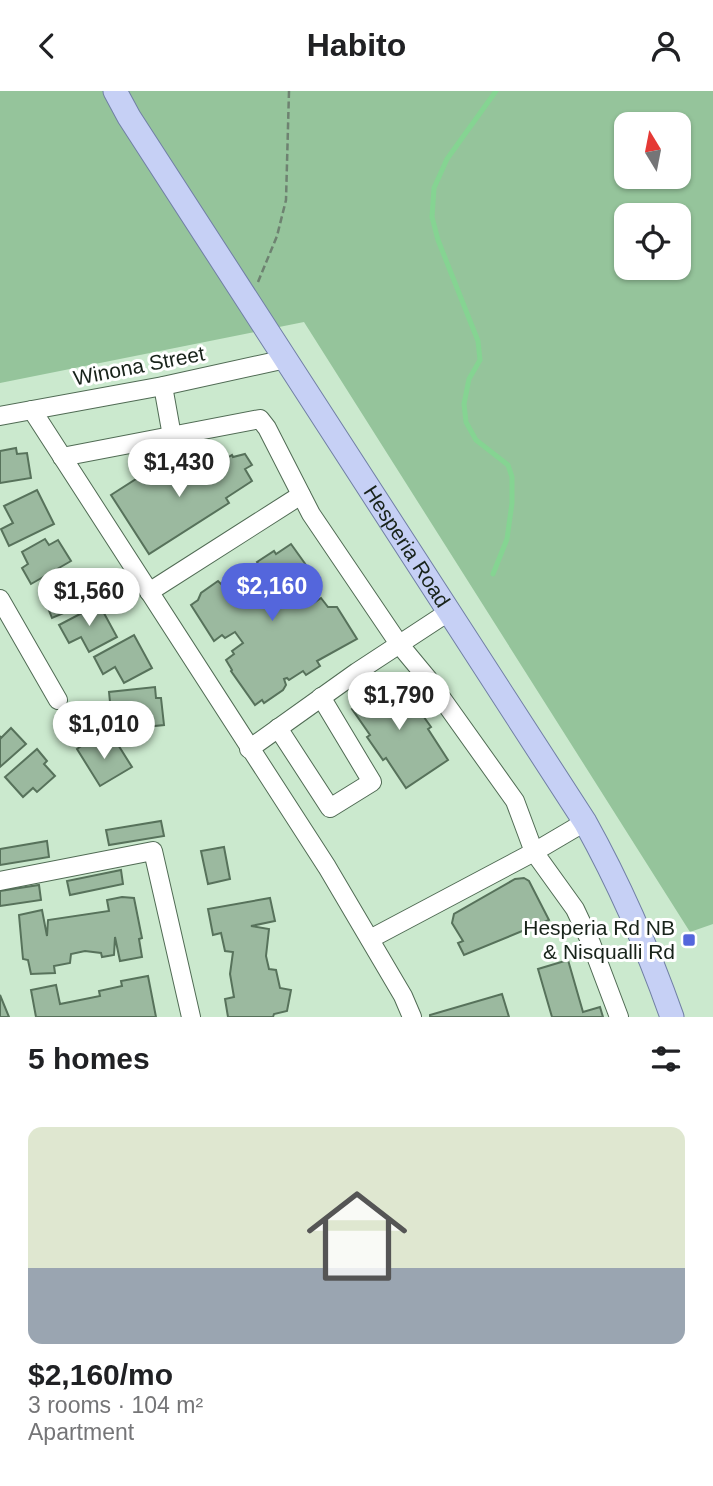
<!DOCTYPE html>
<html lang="en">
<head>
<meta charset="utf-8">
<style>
  :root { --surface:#fff; --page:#f6f6f6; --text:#202124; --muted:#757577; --line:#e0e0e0; --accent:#5466dc }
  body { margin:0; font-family:Helvetica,sans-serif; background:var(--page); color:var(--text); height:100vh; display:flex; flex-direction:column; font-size:26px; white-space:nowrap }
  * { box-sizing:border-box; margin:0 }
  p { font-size:23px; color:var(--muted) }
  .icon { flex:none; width:38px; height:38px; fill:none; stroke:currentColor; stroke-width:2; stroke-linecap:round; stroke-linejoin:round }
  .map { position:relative; height:926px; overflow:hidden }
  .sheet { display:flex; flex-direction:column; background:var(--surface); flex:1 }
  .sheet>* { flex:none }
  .needle { width:46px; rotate:350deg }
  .fabs { position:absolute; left:614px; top:21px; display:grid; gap:14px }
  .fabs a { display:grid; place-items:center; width:77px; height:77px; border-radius:14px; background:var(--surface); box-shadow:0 2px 5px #0004; font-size:35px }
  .price { position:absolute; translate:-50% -60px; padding:0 16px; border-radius:24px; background:#fff; color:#222; font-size:23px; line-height:46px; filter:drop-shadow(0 2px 4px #0008) }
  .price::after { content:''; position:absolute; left:50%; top:42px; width:21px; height:16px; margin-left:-10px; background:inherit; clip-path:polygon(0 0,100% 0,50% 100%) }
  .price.selected { background:var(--accent); color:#fff }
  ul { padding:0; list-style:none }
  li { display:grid; align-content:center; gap:14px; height:371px; padding:0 28px }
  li+li { border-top:2px solid var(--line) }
  li span { display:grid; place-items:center; height:217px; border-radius:14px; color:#555 }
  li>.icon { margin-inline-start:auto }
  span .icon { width:126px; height:126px; fill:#fffc; stroke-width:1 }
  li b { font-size:30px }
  h2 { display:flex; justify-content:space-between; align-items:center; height:84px; padding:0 28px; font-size:30px }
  header { display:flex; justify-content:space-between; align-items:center; height:91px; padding:0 28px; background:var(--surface); font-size:32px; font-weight:700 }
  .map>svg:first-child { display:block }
  .green { fill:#95c49b; fill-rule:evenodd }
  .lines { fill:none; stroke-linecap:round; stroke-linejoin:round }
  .stream { stroke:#85d492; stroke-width:5 }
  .building { fill:#9bb99f; stroke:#57725b; stroke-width:2 }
  .minor-casing { stroke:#506b54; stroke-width:20 }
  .major-casing { stroke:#707fa4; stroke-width:25 }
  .path { stroke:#6e8271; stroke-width:2.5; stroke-dasharray:7 3.5; stroke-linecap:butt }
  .minor { stroke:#fff; stroke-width:18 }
  .major { stroke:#c6d0f5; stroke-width:23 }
  .poi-dot { fill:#5466dc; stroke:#fff; stroke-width:2.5 }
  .labels { text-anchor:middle; stroke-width:6; stroke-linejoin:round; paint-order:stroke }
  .street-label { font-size:21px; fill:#18231a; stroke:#fff }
  .poi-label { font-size:21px; fill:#18231a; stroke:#fff; text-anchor:end }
</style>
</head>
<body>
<header><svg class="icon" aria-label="back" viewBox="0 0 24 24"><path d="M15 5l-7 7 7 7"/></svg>Habito<svg class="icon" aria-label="person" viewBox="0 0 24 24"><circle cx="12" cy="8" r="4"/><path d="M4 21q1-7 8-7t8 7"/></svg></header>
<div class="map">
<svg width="713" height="926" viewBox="0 0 713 926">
  <rect width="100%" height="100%" fill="#cbe9ce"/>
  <path class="green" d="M0 0H713V833L690 841 304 231 0 292ZM626 33H679V86H626ZM626 124H679V177H626Z"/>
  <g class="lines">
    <path class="stream" d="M493 483 507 448 512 412V386L508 374 476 349 466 331 464 313 469 288 480 269 478 250 438 149 432 126 434 97 447 68 496 0"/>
  </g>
  <g class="building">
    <path d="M16 357 17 363 27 362 31 387 0 392V360Z"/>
    <path d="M245 363 252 374 245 378 252 390 226 407 229 412 149 463 111 404 147 381 148 383 165 380 173 392 212 368 216 374 232 364 233 366Z"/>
    <path d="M37 399 54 433 9 455 1 438 13 432 4 415Z"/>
    <path d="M45 448 49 454 58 449 71 470 31 493 22 477 28 473 22 461Z"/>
    <path d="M291 453 306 474 302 477 309 488 302 492 315 511 321 507 328 516H337L357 548 317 570 320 575 306 584 303 580 289 589 287 587 284 588 286 594 283 599 264 612 262 609 255 614 231 580 232 579 226 569 234 563 232 560 243 552 235 541 225 547 222 544 214 550 191 514 198 509 201 502 218 490 221 493 245 474 249 480 259 474 257 471 274 460 276 463Z"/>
    <path d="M68 485 70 490 82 485 92 510 52 527 46 512 50 510 43 495Z"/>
    <path d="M99 513 117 546 89 561 81 546 69 552 59 534Z"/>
    <path d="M134 544 152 577 124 592 115 576 103 583 94 566Z"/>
    <path d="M394 584 431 636 428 638 448 669 406 697 386 667 383 669 367 646 370 644 352 618 357 615 354 611Z"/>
    <path d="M155 596 156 607H161L164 634 126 638 124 619 111 621 109 601Z"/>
    <path d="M11 637 26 653 0 676V645L1 647Z"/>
    <path d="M93 647 100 659 115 649 132 676 100 695 77 658Z"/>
    <path d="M37 658 47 670 44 673 55 685 37 701 33 697 23 706 5 686Z"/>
    <path d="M161 730 164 745 109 754 106 739Z"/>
    <path d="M47 750 49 766 0 774V758Z"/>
    <path d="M224 756 230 788 208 793 201 760Z"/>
    <path d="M121 779 123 793 70 804 67 790Z"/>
    <path d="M524 787 529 790 549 829 464 864 458 852 463 850 452 832 454 823 515 788Z"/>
    <path d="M39 794 41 809 0 815V800Z"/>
    <path d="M122 806 134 807 142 847 139 848 142 866 120 870 115 846 114 864 102 866 101 862 85 860 71 863 70 872 54 875 55 882 31 883 28 869 23 868 19 824 42 819 47 845 48 829 109 820 107 809Z"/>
    <path d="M270 807 275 830 251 835 269 838 266 865 269 878 276 879 280 897 291 899 287 920 274 923 273 926H228L225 908 234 906 230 883 233 861 225 860 221 842 213 844 208 818Z"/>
    <path d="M568 869 583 921 600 916 603 926H552L538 878Z"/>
    <path d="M148 885 156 926H36L31 899 56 894 60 913 100 905 99 900 122 895 121 890Z"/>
    <path d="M502 903 509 926H430V924Z"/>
    <path d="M0 904 9 926H0Z"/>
  </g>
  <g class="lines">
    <g class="minor-casing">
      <g id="minor">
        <path d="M163 295 172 345"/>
        <path d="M32 319 327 776 403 905 412 926"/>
        <path d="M0 325 163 295 286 268"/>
        <path d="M62 366 260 328 267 337 311 423 399 553 428 588 515 710 534 761 370 848"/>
        <path d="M149 501 301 404"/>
        <path d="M0 508 58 609"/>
        <path d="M278 637 330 717 372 691 321 606"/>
        <path d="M249 658 357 581 450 520"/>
        <path d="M585 731 534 761 575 818 591 852 619 926"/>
        <path d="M0 790 153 760 191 926"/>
      </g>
    </g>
    <g class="major-casing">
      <g id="major">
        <path id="s1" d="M115 0 129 26 585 731C620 794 648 858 672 926"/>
      </g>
    </g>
    <path class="path" d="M258 191 277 145 286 109 289 0"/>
    <use href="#minor" class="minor"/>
    <use href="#major" class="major"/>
  </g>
  <rect class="poi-dot" x="682" y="842" width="14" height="14" rx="3.5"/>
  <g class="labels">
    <g class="street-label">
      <text transform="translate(139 275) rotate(-11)" y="7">Winona Street</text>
      <text dy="7" stroke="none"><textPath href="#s1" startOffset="541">Hesperia Road</textPath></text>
    </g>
    <g class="poi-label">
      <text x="675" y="844">Hesperia Rd NB<tspan x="675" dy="24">&amp; Nisqualli Rd</tspan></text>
    </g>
  </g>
</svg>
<div class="fabs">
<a><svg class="needle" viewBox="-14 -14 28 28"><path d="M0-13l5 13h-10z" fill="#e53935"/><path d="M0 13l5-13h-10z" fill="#757577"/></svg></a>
<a><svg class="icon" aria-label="locate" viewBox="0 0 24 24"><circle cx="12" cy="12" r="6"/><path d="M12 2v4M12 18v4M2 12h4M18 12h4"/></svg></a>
</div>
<b class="price" style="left:179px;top:408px">$1,430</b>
<b class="price selected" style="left:272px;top:532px">$2,160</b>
<b class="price" style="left:89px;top:537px">$1,560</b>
<b class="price" style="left:399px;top:641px">$1,790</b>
<b class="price" style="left:104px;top:670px">$1,010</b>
</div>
<section class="sheet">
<h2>5 homes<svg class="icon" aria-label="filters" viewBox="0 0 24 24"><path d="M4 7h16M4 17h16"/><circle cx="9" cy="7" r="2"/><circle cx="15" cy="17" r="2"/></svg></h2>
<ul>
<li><span style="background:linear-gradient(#dfe7d0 65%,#9aa5b1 0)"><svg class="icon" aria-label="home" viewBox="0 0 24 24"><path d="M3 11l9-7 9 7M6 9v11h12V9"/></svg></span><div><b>$2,160/mo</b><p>3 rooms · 104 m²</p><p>Apartment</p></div></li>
</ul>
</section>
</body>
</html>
